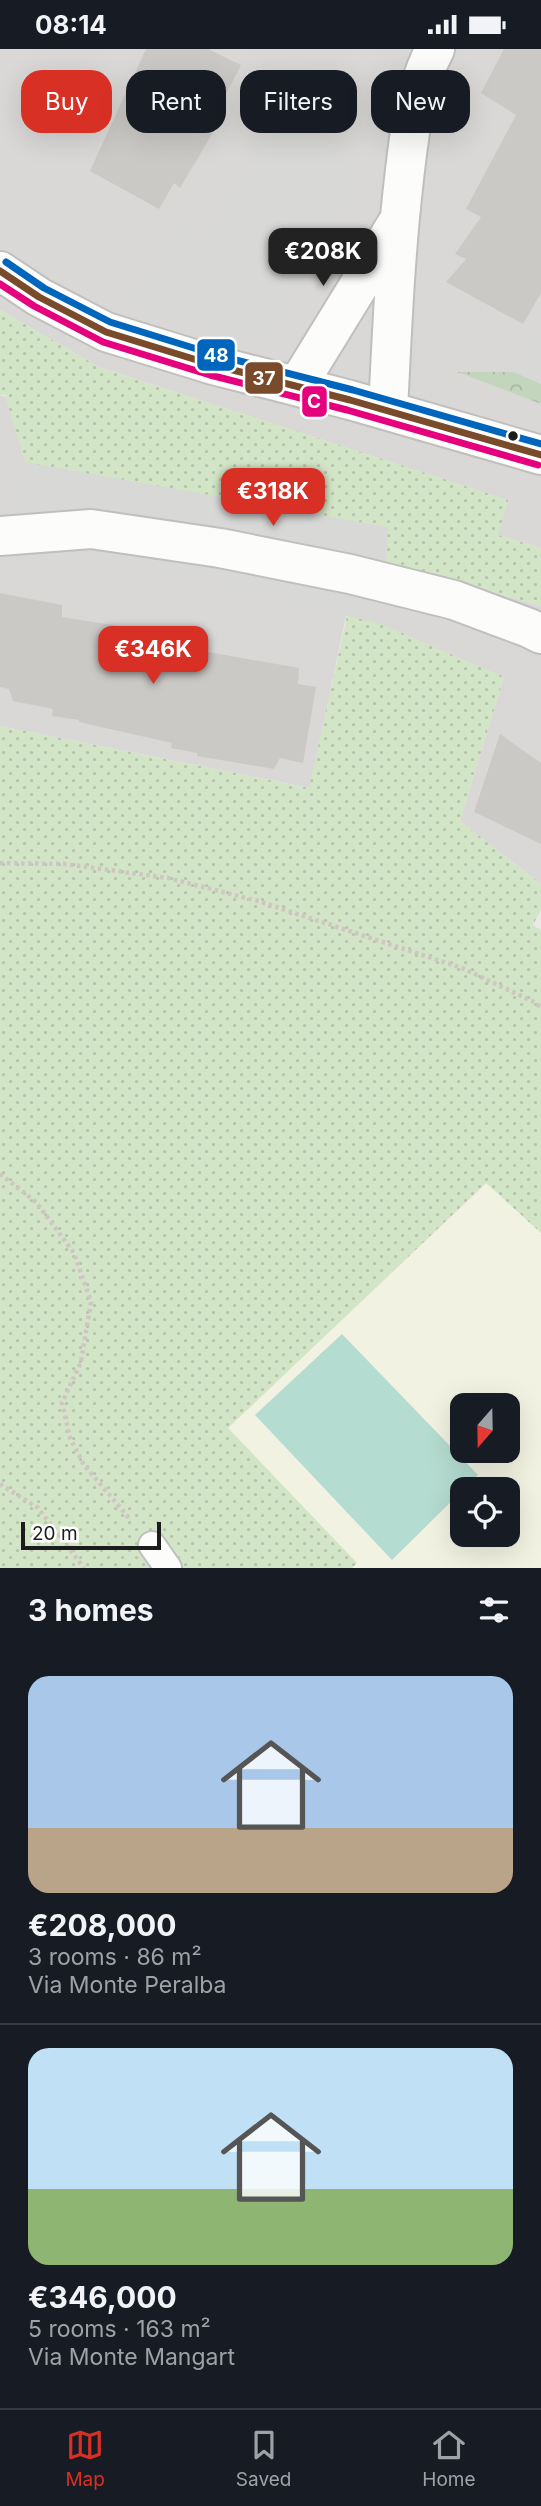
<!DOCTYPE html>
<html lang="en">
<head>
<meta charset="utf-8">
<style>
  :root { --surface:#171b24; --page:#242831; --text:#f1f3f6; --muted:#9ea1a6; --line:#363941; --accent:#d93025 }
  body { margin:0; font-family:Inter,sans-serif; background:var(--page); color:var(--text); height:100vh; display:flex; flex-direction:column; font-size:26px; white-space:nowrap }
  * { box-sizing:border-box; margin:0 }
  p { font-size:23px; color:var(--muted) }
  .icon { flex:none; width:38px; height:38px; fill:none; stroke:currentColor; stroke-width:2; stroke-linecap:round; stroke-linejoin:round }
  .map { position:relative; height:1519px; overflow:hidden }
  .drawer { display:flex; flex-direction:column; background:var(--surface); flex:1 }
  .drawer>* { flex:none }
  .hud { position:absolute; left:21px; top:21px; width:500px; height:63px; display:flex; gap:14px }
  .needle { width:46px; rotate:200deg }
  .tools { position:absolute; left:450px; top:1344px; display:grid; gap:14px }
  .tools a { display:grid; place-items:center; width:70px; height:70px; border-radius:14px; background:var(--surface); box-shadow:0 7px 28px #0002; font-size:35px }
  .scale { position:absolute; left:21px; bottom:18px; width:140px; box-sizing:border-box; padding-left:7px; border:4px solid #1c1c1c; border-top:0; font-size:19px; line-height:24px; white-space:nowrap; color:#1c1c1c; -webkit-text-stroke:5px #fff; paint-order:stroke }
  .price { position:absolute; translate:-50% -60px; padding:0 16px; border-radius:14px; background:var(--accent); color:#fff; font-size:23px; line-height:46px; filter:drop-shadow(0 2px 4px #0008) }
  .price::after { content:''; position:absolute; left:50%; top:42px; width:21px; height:16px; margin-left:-10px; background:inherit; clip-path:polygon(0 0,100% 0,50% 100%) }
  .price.on { background:#222; color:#fff }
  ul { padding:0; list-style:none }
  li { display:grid; align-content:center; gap:14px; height:371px; padding:0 28px }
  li+li { border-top:2px solid var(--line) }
  li span { display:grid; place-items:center; height:217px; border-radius:21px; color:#555 }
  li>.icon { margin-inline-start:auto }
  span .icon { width:126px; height:126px; fill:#fffc; stroke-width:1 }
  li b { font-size:30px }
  h2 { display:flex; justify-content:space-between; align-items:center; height:84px; padding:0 28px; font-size:30px }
  .chip { padding:0 24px; border-radius:21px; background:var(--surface); box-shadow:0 7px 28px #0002; font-size:24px; line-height:63px }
  .chip.on { background:var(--accent); color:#fff }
  .status { display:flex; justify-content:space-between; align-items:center; height:49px; padding:0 35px; background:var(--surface); direction:ltr }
  .status svg { height:19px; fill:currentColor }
  .tab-bar { display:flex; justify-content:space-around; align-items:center; height:98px; border-top:2px solid var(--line); background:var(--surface); font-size:19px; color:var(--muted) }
  .tab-bar a { display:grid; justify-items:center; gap:4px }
  .tab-bar .on { color:var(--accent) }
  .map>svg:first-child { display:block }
  .residential { fill:#d9d8d6 }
  .education { fill:#f1f2e1; fill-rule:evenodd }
  .religious { fill:#d8d8d6 }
  .grass { fill:url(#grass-dots) }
  .forest { fill:url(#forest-crowns) }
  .pitch { fill:#b5dcd0 }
  .building { fill:#cbc9c6 }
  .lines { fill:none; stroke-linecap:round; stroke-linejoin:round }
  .service-casing { stroke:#c0bfbd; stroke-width:30 }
  .minor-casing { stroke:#c0bfbd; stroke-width:42 }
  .tertiary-casing { stroke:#c0bfbd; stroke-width:42 }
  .path { stroke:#cfc6c3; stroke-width:4.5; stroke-dasharray:3.5 3.5; stroke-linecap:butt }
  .service { stroke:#fcfcfb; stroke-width:26 }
  .minor { stroke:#fcfcfb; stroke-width:38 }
  .tertiary { stroke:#fcfcfb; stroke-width:38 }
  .bus-1-casing { stroke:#fff; stroke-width:12 }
  .bus-2-casing { stroke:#fff; stroke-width:12 }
  .bus-3-casing { stroke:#fff; stroke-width:12 }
  .bus-1 { stroke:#7a4b2a; stroke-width:7 }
  .bus-2 { stroke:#e5007d; stroke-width:7 }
  .bus-3 { stroke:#0065bd; stroke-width:7 }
  .bus-dot { fill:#1c1c1c; stroke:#fff; stroke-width:2.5 }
  .line-badge { stroke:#fff; stroke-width:2.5 }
  .badge-label { font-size:19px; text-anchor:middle; font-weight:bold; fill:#fff }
</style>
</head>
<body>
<div class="status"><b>08:14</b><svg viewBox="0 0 49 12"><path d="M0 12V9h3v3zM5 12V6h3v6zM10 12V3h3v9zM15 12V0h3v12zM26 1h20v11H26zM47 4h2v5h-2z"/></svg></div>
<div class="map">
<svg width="541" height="1519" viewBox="0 0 541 1519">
  <defs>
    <pattern id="grass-dots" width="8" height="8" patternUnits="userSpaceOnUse" patternTransform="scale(1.75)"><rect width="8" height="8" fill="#d3e5c7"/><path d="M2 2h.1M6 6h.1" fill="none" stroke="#b5c4aa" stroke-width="1.8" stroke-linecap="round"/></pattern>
    <pattern id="forest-crowns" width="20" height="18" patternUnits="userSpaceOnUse" patternTransform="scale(1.75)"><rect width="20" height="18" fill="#c3d6bd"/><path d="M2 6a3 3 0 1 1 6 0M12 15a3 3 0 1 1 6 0" fill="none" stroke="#a7b7a2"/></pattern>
  </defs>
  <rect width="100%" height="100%" fill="#eae9e5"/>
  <g class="residential">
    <path d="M0 0H541V335L514 323 460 324 541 355V499L497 486 507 451 99 318 0 261Z"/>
    <path d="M0 346 388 478 387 512 541 557V835L460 772 504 628 346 567 310 739 0 677Z"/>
  </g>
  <path class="education" d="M487 1134 541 1184V1519H352L356 1514 228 1379ZM462 1356H508V1402H462ZM462 1440H508V1486H462Z"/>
  <g class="religious">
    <path d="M278 69 366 121 266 296 127 259 174 172 202 189Z"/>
    <path d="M536 282 541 284V335L514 323Z"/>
    <path d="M25 413 388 478 381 575 92 504 13 518Z"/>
  </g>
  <g class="grass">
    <path d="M0 261 99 318 508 451 498 486 541 499V557L386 512 388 478 25 413 5 346H0Z"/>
    <path d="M347 567 381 575 504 628 460 772 541 835V861L533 876 541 881V1184L486 1134 228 1379 357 1514 352 1519H0V677L309 739Z"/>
  </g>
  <path class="forest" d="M457 323H514L541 335V355Z"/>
  <path class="pitch" d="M342 1285 478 1426 392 1511 255 1366Z"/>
  <g class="building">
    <path d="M146 0H208L241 16 215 66 221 70 180 139 174 134 159 160 90 122Z"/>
    <path d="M504 0H541V244L523 275 446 233 466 210 455 205 481 168 466 160 516 66 481 44Z"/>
    <path d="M0 544 62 556V568L181 587 180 598 299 619 298 635 316 638 303 714 280 709 274 720 197 707V704L171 699 172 694 79 673V671L52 667 53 660 13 652 9 640 0 638Z"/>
    <path d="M500 685 541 714V795L474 763Z"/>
  </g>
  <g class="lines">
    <g class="service-casing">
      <path id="service" d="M152 1496 168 1519"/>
    </g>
    <g class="minor-casing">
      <g id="minor">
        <path d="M297 337 396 176"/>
        <path d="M388 361C392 284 395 207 404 130 409 86 414 39 435 0"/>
        <path d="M0 487 91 480 220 499 350 525 454 551 529 579 541 585"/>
      </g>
    </g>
    <g class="tertiary-casing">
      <path id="tertiary" d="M0 222 39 248 106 283 213 316 350 351 541 406"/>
    </g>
    <g class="path">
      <path d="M0 814 65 815 168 829 258 852 462 919 532 952 541 958"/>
      <path d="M0 1125 36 1153 74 1204 91 1253 81 1313 62 1354 70 1389 84 1416 129 1469"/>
      <path d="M0 1435 38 1459 84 1519"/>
    </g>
    <use href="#service" class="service"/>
    <use href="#minor" class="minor"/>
    <use href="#tertiary" class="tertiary"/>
    <g class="bus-1-casing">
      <path id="bus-1" d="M0 222 39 248 106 283 213 316 350 351 541 406"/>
    </g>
    <g class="bus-2-casing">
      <path id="bus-2" d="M0 235 34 257 103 293 210 326 347 361 538 416"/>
    </g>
    <g class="bus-3-casing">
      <path id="bus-3" d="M6 213 44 239 110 273 216 306 353 341 541 395"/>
    </g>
    <use href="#bus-1" class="bus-1"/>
    <use href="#bus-2" class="bus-2"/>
    <use href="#bus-3" class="bus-3"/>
  </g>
  <circle class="bus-dot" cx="513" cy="387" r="6"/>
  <g class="line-badge">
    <rect x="196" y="289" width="40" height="34" rx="7" fill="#0065bd"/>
    <rect x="244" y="312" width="40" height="34" rx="7" fill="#7a4b2a"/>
    <rect x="301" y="336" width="27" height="33" rx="7" fill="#e5007d"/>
  </g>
  <g class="badge-label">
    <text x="216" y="313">48</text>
    <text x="264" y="336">37</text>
    <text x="314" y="359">C</text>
  </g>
</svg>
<div class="tools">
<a><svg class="needle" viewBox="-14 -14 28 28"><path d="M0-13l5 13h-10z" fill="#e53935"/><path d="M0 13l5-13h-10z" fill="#9ea1a6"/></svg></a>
<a><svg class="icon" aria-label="locate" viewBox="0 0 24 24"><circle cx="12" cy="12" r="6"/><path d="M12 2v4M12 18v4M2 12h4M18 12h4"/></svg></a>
</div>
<div class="scale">20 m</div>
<b class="price on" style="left:323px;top:239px">€208K</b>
<b class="price" style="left:273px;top:479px">€318K</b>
<b class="price" style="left:153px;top:637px">€346K</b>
<div class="hud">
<a class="chip on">Buy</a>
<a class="chip">Rent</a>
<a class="chip">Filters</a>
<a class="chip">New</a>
</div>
</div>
<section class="drawer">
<h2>3 homes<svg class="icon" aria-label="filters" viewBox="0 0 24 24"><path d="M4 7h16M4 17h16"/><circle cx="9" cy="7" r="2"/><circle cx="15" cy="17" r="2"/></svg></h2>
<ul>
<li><span style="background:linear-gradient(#a9c7e8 70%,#b9a48a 0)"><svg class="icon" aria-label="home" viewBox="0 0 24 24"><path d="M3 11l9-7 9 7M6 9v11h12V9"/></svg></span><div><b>€208,000</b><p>3 rooms · 86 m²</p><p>Via Monte Peralba</p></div></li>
<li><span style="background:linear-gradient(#bfe0f5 65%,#8fb573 0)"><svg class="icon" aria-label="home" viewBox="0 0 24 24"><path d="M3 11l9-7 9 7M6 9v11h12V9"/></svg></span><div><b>€346,000</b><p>5 rooms · 163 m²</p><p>Via Monte Mangart</p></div></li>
</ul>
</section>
<nav class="tab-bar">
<a class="on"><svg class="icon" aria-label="map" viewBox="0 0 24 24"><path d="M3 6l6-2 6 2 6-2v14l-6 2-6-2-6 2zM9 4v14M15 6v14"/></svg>Map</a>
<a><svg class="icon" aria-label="saved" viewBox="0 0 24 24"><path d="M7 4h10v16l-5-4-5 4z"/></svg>Saved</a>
<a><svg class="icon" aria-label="home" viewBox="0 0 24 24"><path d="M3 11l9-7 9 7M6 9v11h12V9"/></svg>Home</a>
</nav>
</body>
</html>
